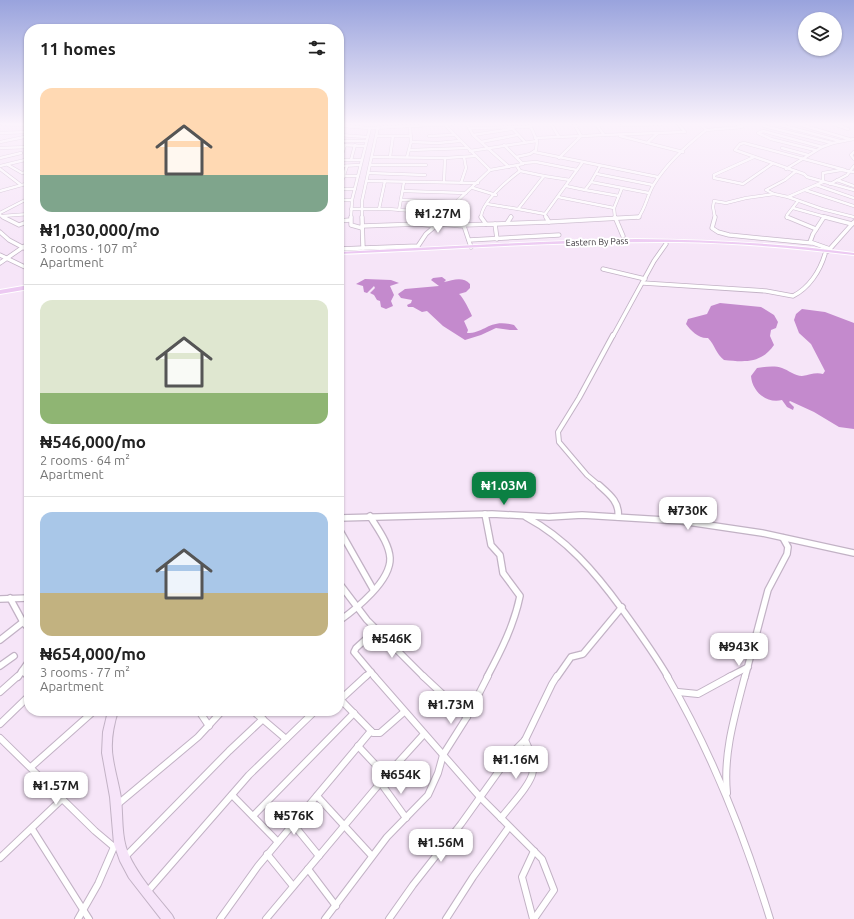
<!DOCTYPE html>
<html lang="en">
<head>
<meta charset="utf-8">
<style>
  :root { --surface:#fff; --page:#f2f2f2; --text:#222; --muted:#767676; --line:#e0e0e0; --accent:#0b8043 }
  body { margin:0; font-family:Ubuntu,sans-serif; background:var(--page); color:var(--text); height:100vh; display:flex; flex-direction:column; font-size:15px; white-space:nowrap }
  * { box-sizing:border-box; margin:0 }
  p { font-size:13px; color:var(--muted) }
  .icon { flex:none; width:22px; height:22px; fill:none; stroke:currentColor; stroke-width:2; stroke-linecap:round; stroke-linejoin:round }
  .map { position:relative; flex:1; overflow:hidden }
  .sheet { position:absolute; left:24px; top:24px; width:320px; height:692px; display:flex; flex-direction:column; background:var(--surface); border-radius:16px; box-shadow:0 1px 3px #0004 }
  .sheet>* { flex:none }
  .buttons { position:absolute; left:798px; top:12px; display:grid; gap:8px }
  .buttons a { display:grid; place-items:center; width:44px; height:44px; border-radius:50%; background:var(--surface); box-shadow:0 1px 3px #0004; font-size:20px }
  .price { position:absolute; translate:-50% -34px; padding:0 9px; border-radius:8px; background:#fff; color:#222; font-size:13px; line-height:26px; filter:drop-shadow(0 1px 2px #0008) }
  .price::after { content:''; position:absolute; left:50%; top:24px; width:12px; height:9px; margin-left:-6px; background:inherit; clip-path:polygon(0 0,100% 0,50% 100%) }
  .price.active { background:var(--accent); color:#fff }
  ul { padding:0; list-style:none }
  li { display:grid; align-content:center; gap:8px; height:212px; padding:0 16px }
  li+li { border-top:1px solid var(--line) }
  li span { display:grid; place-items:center; height:124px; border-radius:12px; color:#555 }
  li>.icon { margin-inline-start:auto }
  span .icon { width:72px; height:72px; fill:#fffc; stroke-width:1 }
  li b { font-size:17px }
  h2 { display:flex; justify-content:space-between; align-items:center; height:48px; padding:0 16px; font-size:17px }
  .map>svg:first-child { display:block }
  .water { fill:#c48acd }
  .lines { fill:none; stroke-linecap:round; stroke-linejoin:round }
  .street-far4-casing { stroke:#c2b2c5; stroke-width:3.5 }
  .street-far3-casing { stroke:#c2b2c5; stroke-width:5 }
  .street-far2-casing { stroke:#c2b2c5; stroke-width:6 }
  .street-far1-casing { stroke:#c2b2c5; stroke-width:8 }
  .street-casing { stroke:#c2b2c5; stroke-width:8 }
  .secondary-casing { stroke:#c2b2c5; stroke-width:2 }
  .primary-casing { stroke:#fff; stroke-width:2 }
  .street-far4 { stroke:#fff; stroke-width:2.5 }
  .street-far3 { stroke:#fff; stroke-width:3.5 }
  .street-far2 { stroke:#fff; stroke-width:4 }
  .street-far1 { stroke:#fff; stroke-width:5.5 }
  .street { stroke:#fff; stroke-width:6 }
  .secondary { fill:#f6e4f9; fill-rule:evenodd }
  .primary { fill:#ecc9f2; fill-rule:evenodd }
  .labels { text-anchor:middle; stroke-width:4; stroke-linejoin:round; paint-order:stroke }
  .far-street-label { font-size:9px; fill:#3a343b; stroke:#fff }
</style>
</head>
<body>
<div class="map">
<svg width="854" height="919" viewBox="0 0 854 919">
  <rect width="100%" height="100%" fill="#f6e5f8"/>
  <g class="water">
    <path d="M442 277 446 280 444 282C453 280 463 276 470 284V288L466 292 459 294C463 297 470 311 472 316L464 321 468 330 467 333C486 333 489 318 514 325L518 330H510L496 328 481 335 465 340 443 326 427 311 422 312 413 307H408L407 305 411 303 412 300 401 298 398 294 405 289 439 286 431 280 433 278Z"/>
    <path d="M365 279 391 280 399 283 390 286 394 295 391 301 393 306 386 309 381 307 380 301 377 300 374 295 370 293 375 288 374 286 367 293 364 292 363 286 356 284Z"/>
    <path d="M720 303 761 307 774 315 778 322 776 328 771 330 770 336 774 345C761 364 744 362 724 360 716 354 715 345 708 338 699 339 691 331 686 324L688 319 707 314 711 306Z"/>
    <path d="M802 309 825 312 854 323V429L839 427 814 412 790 401 789 402 794 407 793 410 787 407 782 400C766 404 752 391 751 376L757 368C765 367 774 365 782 368 788 370 795 376 802 376 810 375 815 372 823 374L825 371 811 344 799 333 794 320 796 314Z"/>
  </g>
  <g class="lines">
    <g class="street-far4-casing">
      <g id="street-far4">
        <path d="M2 124 29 125"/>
        <path d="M341 124 343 126 370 128 453 124"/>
        <path d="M444 124 490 170 456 202 445 218"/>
        <path d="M467 124 473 135 509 167"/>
        <path d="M551 124 559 137"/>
        <path d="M596 124 604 135 685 132 678 124"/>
        <path d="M777 124 840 141"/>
        <path d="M798 124 849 139"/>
        <path d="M834 124 848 129"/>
        <path d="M622 125 661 124"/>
        <path d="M510 126 525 142"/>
        <path d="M764 126 832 143"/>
        <path d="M469 128 531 127"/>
        <path d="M706 130 742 127 737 124"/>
        <path d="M0 133 29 132"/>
        <path d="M339 135 367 137"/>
        <path d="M473 135 511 129"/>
        <path d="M376 136H411"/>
        <path d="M429 136 453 135"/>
        <path d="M620 136 683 152"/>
        <path d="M535 138 604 135"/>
        <path d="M339 141H366"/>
        <path d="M0 142 29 136"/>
        <path d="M411 142 438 143 459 141"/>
        <path d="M481 142 517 135"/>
        <path d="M647 143 658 133"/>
        <path d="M339 145 365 146"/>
        <path d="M0 148 29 147"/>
        <path d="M782 148 808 155"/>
        <path d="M410 150 467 148"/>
        <path d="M815 150 771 139 758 133 763 131 822 147"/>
        <path d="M470 151 537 141"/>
        <path d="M534 152 658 177"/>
        <path d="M854 152 851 155 854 159"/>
        <path d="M372 157 445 158 476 156"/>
        <path d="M390 157 393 136"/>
        <path d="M407 157 411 142 410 126"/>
        <path d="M516 157 530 154 536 150 537 141 530 125"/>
        <path d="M754 157 714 175V178L743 184 772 164"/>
        <path d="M0 158 21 153"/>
        <path d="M559 158 581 136 574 124"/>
        <path d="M339 160H361"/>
        <path d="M340 160 345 145"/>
        <path d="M351 160 355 145"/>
        <path d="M523 163 536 162 577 170"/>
        <path d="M8 165 22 173 26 172"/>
        <path d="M370 165H426"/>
        <path d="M0 166 29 159"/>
        <path d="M339 166 360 165"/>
        <path d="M600 166 591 182 649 193"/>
        <path d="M0 169 21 185"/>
        <path d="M786 169 822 147 833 143 854 139"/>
        <path d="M490 170 523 164 504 145"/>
        <path d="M845 170 744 143 740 144 735 150 804 174 807 177 854 190"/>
        <path d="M520 171 544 176"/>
        <path d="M854 172 841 170 823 173V182L788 197 822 209 854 217"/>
        <path d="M369 173 425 175"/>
        <path d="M597 174 653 185"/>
        <path d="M339 176H358"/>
        <path d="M837 180 854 186"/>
        <path d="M367 181 478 183"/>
        <path d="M444 182 445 158"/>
        <path d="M591 182 585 190 619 196"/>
        <path d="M461 183 466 168 464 157"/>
        <path d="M830 184 847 175 854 166"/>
        <path d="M816 185 854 198"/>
        <path d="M566 186 585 190"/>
        <path d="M473 188 496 195"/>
        <path d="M341 189H355"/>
        <path d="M339 190 347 166"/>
        <path d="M805 190 854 206"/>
        <path d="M0 191 29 183"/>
        <path d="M403 191 466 193"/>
        <path d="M774 194 766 190 785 180 796 171"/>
        <path d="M558 197 614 208 615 218"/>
        <path d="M339 200H352"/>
        <path d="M401 200 456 202"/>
        <path d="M487 204 518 209 544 176 570 180"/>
        <path d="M614 208 622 188"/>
        <path d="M793 208 829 218"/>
        <path d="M351 209H389L447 214"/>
        <path d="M379 209 385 181"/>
        <path d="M518 209 545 214"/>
        <path d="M399 210 404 182"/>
        <path d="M0 213 29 198"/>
        <path d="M0 215 5 218"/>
        <path d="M2 216 29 214"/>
        <path d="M351 218 352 200 370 128"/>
        <path d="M362 218V201L378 127"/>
        <path d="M481 218C481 202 508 180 520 171L517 166"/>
        <path d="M510 218 511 216"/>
        <path d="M546 218 545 214 582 163"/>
        <path d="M638 218C646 208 647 195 654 184 667 163 687 145 706 130L701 124"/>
        <path d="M715 218 713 207 714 201 726 203 746 198 774 194 788 197"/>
        <path d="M787 218V215L798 201"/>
      </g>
    </g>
    <g class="street-far3-casing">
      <g id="street-far3">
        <path d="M3 217 19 225 29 221"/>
        <path d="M351 217V225L362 228"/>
        <path d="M362 217 363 248 418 246 426 234 446 217"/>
        <path d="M481 217 486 224"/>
        <path d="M615 217 623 236"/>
        <path d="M715 217 712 228 718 232 729 235 811 243"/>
        <path d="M787 217 816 229"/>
        <path d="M824 217 813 234 810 242 830 249"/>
        <path d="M825 217 852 224"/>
        <path d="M339 221 350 220"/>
        <path d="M549 222 639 217"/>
        <path d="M507 223 511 217"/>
        <path d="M438 224 464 226 471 247"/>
        <path d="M495 224 549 222 546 217"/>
        <path d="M463 225 495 224 497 239"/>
        <path d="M362 226 419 224 435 226"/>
        <path d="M0 232 9 240 24 248"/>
        <path d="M469 240 559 235"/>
        <path d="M339 249 363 248"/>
        <path d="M828 251 854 222"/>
        <path d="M0 255 29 269"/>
        <path d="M0 263 29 243"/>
        <path d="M603 269 645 279"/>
        <path d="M643 283 766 291 793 296C809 288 820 271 825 254"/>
        <path d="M613 336 654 261 666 244"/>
      </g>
    </g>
    <g class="street-far2-casing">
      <path id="street-far2" d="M600 486 587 475 559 442 558 432 579 398 613 335"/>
    </g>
    <g class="street-far1-casing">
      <g id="street-far1">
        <path d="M599 485C609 494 620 502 618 517"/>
        <path d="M485 514 491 545 500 555 503 573 520 596C514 625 501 651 487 677"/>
        <path d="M526 517C567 539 595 572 622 609 638 631 654 653 668 677"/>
        <path d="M339 518 492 514 549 517 582 515 681 521 762 533 854 553"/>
        <path d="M339 529 373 589"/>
        <path d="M339 583 367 620 424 677"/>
        <path d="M10 598 23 622 29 629"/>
        <path d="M0 599 29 598"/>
        <path d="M339 621C356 609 391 581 390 558 389 543 377 528 370 516"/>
        <path d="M0 640 23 622"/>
        <path d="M0 666 14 656"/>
        <path d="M22 671 29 677"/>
        <path d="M18 677 29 661"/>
        <path d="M365 677 371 672"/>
        <path d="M375 677 354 652 356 648 376 630"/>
        <path d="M557 677 571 657 583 654 622 607"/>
        <path d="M729 677 748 667"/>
        <path d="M745 677 768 590 787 554 788 547 783 538"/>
      </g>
    </g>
    <g class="street-casing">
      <g id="street">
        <path d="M374 676 480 797 542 859 554 890 534 919"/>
        <path d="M423 676 467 717"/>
        <path d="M667 676C712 753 744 834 770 919"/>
        <path d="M0 692 18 676"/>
        <path d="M678 692 698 694 731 676"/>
        <path d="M339 698 373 733H380L404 712"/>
        <path d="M341 699 366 676"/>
        <path d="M199 711 209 726"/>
        <path d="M253 711 286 739"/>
        <path d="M0 724 29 696"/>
        <path d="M0 738 95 831 114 847 120 845"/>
        <path d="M31 767 94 711"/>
        <path d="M386 776 424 734"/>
        <path d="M380 782 406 818"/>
        <path d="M727 793C723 753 735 715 745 676"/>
        <path d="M232 795 277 841"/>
        <path d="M317 796 372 856"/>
        <path d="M118 804 198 737 222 711"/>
        <path d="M253 816 354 713"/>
        <path d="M501 818C510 806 531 785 533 771 535 761 529 749 525 740"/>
        <path d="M293 824 319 856"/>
        <path d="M32 829 89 919"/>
        <path d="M267 854 293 886"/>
        <path d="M0 858 62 799"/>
        <path d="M124 858 229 751 263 719"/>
        <path d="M308 869 336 906"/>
        <path d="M147 892 249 775 315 711"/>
        <path d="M78 919 98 884 114 847"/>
        <path d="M220 919 258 866 371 731"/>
        <path d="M266 919 386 776 358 746"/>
        <path d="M325 919 387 837 428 795 438 773 443 755 467 717 488 676"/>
        <path d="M389 919 413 885 461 824 511 754 525 740 552 684 557 676"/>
        <path d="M446 919 473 877 509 827"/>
        <path d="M533 919 522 877 534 851"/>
      </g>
    </g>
    <g class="secondary-casing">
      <path id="secondary" d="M108 711H118C113 727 110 743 113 759 115 772 119 785 121 798 123 816 121 836 128 853 138 876 156 895 172 915L174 919H161L129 878 120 861 114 844 110 797 102 753 103 732Z"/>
    </g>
    <g class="primary-casing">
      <g id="primary">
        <path d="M636 239C709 240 782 243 854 253V255C796 248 737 243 679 242 565 241 452 249 339 254V252C438 247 537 241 636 239Z"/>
        <path d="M29 285V289L0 294V290Z"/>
      </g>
    </g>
    <use href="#street-far4" class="street-far4"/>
    <use href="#street-far3" class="street-far3"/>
    <use href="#street-far2" class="street-far2"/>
    <use href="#street-far1" class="street-far1"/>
    <use href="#street" class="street"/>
    <use href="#secondary" class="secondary"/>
    <use href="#primary" class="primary"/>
  </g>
  <linearGradient id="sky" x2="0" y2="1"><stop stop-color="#99a3dd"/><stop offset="0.49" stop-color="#fbf3fc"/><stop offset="1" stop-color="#fbf3fc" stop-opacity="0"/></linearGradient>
  <rect width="854" height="253" fill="url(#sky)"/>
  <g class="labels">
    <g class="far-street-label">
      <text transform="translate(597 242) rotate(-2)" y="3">Eastern By Pass</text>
    </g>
  </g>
</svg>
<div class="buttons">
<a><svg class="icon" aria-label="layers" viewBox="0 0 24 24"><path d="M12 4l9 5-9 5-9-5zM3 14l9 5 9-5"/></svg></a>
</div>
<b class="price" style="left:438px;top:234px">₦1.27M</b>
<b class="price active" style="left:504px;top:506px">₦1.03M</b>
<b class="price" style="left:688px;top:531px">₦730K</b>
<b class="price" style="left:392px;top:659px">₦546K</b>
<b class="price" style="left:739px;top:667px">₦943K</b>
<b class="price" style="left:451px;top:725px">₦1.73M</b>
<b class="price" style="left:516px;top:780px">₦1.16M</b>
<b class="price" style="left:401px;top:795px">₦654K</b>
<b class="price" style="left:56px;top:806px">₦1.57M</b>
<b class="price" style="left:294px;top:836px">₦576K</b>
<b class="price" style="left:441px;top:863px">₦1.56M</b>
<section class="sheet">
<h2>11 homes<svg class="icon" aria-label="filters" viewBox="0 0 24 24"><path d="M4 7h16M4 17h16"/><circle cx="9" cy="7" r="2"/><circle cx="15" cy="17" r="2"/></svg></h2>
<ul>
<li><span style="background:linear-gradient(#ffd9b3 70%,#7fa58c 0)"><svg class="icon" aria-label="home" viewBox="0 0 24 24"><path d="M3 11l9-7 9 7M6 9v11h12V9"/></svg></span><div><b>₦1,030,000/mo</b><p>3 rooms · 107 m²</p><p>Apartment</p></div></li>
<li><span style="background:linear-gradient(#dfe7d0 75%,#8fb573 0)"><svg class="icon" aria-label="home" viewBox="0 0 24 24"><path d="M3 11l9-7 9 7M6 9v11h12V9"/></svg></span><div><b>₦546,000/mo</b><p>2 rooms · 64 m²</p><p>Apartment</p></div></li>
<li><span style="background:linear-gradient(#a9c7e8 65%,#c2b280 0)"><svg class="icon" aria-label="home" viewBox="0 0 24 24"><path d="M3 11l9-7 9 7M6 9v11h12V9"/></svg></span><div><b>₦654,000/mo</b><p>3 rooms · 77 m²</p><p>Apartment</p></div></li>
</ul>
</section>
</div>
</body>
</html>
